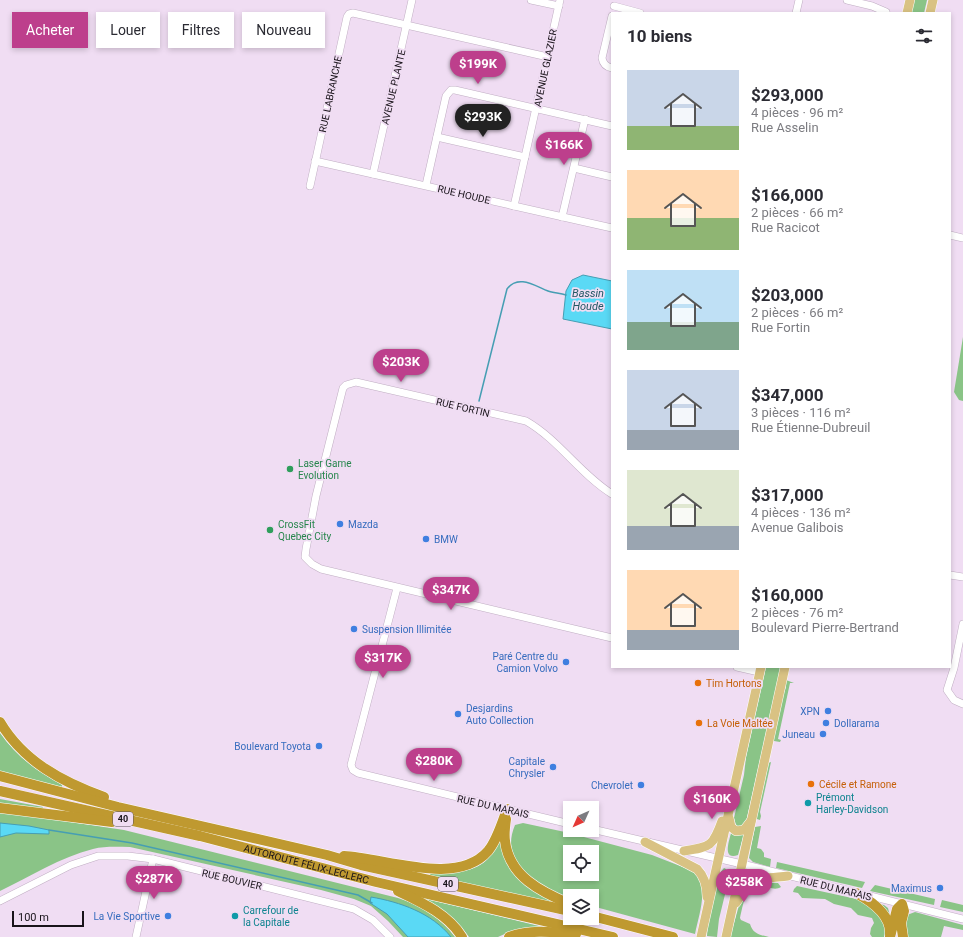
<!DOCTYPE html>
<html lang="fr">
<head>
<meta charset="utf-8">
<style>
  :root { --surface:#fff; --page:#f7f7f7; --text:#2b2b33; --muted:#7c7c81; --accent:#bd3f8c }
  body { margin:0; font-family:Roboto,sans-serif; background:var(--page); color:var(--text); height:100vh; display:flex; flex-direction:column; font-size:15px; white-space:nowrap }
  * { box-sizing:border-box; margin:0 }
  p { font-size:13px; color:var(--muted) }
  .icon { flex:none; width:22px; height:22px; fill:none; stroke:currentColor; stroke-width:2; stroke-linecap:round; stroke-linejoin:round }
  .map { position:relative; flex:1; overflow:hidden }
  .details { position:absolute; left:611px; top:12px; width:340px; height:656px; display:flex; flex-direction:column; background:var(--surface); border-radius:0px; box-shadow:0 2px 6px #0003 }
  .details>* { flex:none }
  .top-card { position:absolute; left:12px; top:12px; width:380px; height:36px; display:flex; gap:8px }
  .needle { width:26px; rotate:225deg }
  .fabs { position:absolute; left:563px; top:801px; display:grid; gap:8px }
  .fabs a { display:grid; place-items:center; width:36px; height:36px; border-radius:0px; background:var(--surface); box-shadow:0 2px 6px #0003; font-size:20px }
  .scale { position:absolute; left:12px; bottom:10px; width:72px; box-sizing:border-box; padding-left:4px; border:2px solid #19131a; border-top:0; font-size:11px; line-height:14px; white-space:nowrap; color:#19131a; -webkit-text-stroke:3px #f0ddf3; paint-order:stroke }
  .price { position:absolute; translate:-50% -34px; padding:0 9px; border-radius:14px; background:var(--accent); color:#fff; font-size:13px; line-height:26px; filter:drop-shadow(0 1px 2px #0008) }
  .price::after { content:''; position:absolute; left:50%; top:24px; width:12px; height:9px; margin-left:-6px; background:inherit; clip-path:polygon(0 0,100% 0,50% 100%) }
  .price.selected { background:#222; color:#fff }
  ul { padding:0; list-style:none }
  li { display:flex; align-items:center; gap:12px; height:100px; padding:0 16px }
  li span { display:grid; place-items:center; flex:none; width:112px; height:80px; border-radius:0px; color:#555 }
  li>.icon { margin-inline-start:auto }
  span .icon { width:48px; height:48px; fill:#fffc; stroke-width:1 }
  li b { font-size:17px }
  h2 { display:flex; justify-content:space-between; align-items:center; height:48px; padding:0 16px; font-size:17px }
  .tag { padding:0 14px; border-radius:0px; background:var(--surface); box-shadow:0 2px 6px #0003; font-size:14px; line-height:36px }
  .tag.selected { background:var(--accent); color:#fff }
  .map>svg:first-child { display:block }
  .green { fill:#8ac487; fill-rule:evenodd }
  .water { fill:#5ad9f5; stroke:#469eb3 }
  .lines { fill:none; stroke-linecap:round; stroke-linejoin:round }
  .stream { stroke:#469eb3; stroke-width:1.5 }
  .minor-casing { stroke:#c0aec3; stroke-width:8 }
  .major-casing { stroke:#fff; stroke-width:10 }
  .highway-casing { stroke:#fff; stroke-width:11 }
  .minor { stroke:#fff; stroke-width:7 }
  .major { stroke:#d9c283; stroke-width:9 }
  .highway { stroke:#bf9930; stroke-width:10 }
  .leisure-dot { fill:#2e9e5b; stroke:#f0ddf3; stroke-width:1.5 }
  .shop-dot { fill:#3f7fe0; stroke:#f0ddf3; stroke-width:1.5 }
  .food-dot { fill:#e8710a; stroke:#f0ddf3; stroke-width:1.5 }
  .culture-dot { fill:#0f9aa8; stroke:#f0ddf3; stroke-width:1.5 }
  .labels { text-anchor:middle; stroke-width:3.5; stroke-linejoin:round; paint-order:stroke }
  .shield { fill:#f0ddf3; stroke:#5a505b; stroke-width:1 }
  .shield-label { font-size:9px; font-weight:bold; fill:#19131a }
  .street-label { font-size:10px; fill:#19131a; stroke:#f0ddf3 }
  .leisure-label { font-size:10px; fill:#27864d; stroke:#f0ddf3; text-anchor:start }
  .shop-label { font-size:10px; fill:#366cbe; stroke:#f0ddf3; text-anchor:end }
  .food-label { font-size:10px; fill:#c56008; stroke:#f0ddf3; text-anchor:start }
  .culture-label { font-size:10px; fill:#0d838f; stroke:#f0ddf3; text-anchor:start }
  .water-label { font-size:11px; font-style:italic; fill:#235864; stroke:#f0ddf3 }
</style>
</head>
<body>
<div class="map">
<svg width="963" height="937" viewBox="0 0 963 937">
  <rect width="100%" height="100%" fill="#f0ddf3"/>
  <g class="green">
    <path d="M914 0H927L924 13H911Z"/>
    <path d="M963 337V401L959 400 954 392Z"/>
    <path d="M766 667H781L746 822 743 827H739L736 825 734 818 744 775 746 757Z"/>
    <path d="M786 680 794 683H790L778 739 781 740 780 742 774 741 772 739 780 704 786 687 785 681Z"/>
    <path d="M0 733C16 756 38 772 62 785V787L0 772Z"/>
    <path d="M771 762 760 812 761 816 760 820 757 819 755 816 768 763Z"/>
    <path d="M0 799 43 807 42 809 0 804Z"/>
    <path d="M0 813H10L124 830 398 898C421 905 441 918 455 937H403L388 921 371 906 354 899 321 890 130 847C117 847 105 846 93 849 61 857 29 877 0 891Z"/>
    <path d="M523 823 565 832 652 855 693 871C710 886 699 914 695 934L592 906V896H570V899C540 886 498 865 515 825ZM570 852H592V874H570Z"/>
    <path d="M761 826 757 848 761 849 764 853V857L771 859 770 867 753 862 749 858 755 827Z"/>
    <path d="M732 830 744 834 738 855C721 861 730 838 732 830Z"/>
    <path d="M499 835 503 851 558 905 430 875 431 872C451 873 480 874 492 853 495 848 497 841 499 835Z"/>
    <path d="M777 862 865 882 862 888 776 868Z"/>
    <path d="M724 868 726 869 729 878 719 919 717 937 707 936 708 921 719 874Z"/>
    <path d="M757 881 778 883 781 887C775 891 767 887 760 884 745 888 743 905 740 918L741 920 750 924C753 934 760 935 769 937H730L742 895Z"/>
    <path d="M875 885 935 899 934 905 870 891Z"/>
    <path d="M797 886 884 905 888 908 890 916 884 937H872L870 934 871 928 874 923 872 918 858 915 851 908 834 904 825 899 802 898 798 893 793 892 794 889Z"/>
    <path d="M422 898 543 927 525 928 509 932 498 937H469C456 918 442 910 422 898Z"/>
    <path d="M942 900 963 905V912L940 907Z"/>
    <path d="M915 912 963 925V930L944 926 941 937H904L907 915Z"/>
  </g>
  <g class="water">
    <path d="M583 275 612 281V329L563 319 566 291 572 280Z"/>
    <path d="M0 823 29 826 49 830V834L16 833 0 837Z"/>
    <path d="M371 897C400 902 432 913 451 937H408L387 914 370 903Z"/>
  </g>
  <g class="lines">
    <g class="stream">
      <path d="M479 401 507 289C518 274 535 286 548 291 553 293 560 293 566 295"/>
      <path d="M49 830 132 843 358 895 372 903"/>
    </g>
    <g class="minor-casing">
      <g id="minor">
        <path d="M531 0 559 6"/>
        <path d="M847 0 872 6 886 12"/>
        <path d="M614 6 640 13"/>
        <path d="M796 13 799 0"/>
        <path d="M612 16 602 58C603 64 606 67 612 68"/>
        <path d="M437 137 525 157"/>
        <path d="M315 161 612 228"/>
        <path d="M574 168 612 177"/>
        <path d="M373 174 412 0"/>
        <path d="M426 185 446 96 451 90H455L612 126"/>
        <path d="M310 186 347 17 349 14 353 13 548 57"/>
        <path d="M514 206 560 0"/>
        <path d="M562 217 585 119"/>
        <path d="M950 235 963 238"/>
        <path d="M612 494C580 474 559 440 526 421L356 382 346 385 343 388 316 496 306 549 305 557 312 564 321 569 612 638"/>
        <path d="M950 575 963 577"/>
        <path d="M397 588 351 765 353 770 358 773 570 824"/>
        <path d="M963 624 954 668 947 690 954 700 963 704"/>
        <path d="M737 667 759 672"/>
        <path d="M592 829 742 864 963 919"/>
        <path d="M0 901 71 865 98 856H128L153 859 354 909 373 920 390 937"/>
        <path d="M136 937 153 859"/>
      </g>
    </g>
    <g class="major-casing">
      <g id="major">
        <path d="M907 13 910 0"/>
        <path d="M930 13 933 0"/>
        <path d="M729 818 731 827 736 831 744 830 751 821"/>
        <path d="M645 842 697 869C705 877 707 886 707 897"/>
        <path d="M684 851C711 847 713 846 722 821"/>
        <path d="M736 903C752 876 759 879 788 876"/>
        <path d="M701 937 761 667"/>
        <path d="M726 937 785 667"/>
      </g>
    </g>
    <g class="highway-casing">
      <g id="highway">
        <path d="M0 722C23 761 62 782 104 797"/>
        <path d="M0 776 118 807 327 855 361 865 570 911"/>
        <path id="s1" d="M0 791 200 836 376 882 613 937"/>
        <path d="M0 808 112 822"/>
        <path d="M506 819C505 826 504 834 505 841 509 876 541 892 570 904"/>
        <path d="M344 856C385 858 457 887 488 851 497 840 502 823 507 809"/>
        <path d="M398 891C421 902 448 914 462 937"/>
        <path d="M856 893C871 901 891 915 890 934"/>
        <path d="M592 916 673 937"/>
        <path d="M509 937C531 929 553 932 576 934"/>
        <path d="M890 937 897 909 902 904 904 911 901 923 903 937"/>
      </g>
    </g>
    <use href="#minor" class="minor"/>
    <use href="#major" class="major"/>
    <use href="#highway" class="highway"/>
  </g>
  <g class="leisure-dot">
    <circle cx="290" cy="469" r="4"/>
    <circle cx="270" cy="530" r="4"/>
  </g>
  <g class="shop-dot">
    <circle cx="340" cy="524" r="4"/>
    <circle cx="426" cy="539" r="4"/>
    <circle cx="354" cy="629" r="4"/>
    <circle cx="566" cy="662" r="4"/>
    <circle cx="828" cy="711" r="4"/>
    <circle cx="458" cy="714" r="4"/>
    <circle cx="826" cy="723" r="4"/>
    <circle cx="823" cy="734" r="4"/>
    <circle cx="319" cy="746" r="4"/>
    <circle cx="553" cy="767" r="4"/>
    <circle cx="641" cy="785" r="4"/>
    <circle cx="940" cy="888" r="4"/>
    <circle cx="168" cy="916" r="4"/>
  </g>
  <g class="food-dot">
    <circle cx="698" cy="683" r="4"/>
    <circle cx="699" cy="723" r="4"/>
    <circle cx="811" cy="784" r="4"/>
  </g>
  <g class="culture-dot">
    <circle cx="808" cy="803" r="4"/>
    <circle cx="235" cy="916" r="4"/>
  </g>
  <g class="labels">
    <g class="shield">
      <rect x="113" y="812" width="20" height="14" rx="3"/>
      <rect x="438" y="877" width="20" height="14" rx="3"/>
    </g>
    <g class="shield-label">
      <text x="123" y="822">40</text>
      <text x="448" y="887">40</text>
    </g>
    <g class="street-label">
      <text transform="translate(545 68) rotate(-78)" y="4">AVENUE GLAZIER</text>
      <text transform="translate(393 87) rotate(-77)" y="4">AVENUE PLANTE</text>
      <text transform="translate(330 94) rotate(-78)" y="4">RUE LABRANCHE</text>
      <text transform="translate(464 194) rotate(13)" y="4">RUE HOUDE</text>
      <text transform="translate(463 407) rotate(13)" y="4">RUE FORTIN</text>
      <text transform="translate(493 806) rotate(13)" y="4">RUE DU MARAIS</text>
      <text dy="4" stroke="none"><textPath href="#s1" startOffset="315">AUTOROUTE FÉLIX-LECLERC</textPath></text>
      <text transform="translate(232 879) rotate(13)" y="4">RUE BOUVIER</text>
      <text transform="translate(836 888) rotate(14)" y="4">RUE DU MARAIS</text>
    </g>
    <g class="leisure-label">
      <text x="298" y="467">Laser Game<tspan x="298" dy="12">Evolution</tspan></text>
      <text x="278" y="528">CrossFit<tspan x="278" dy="12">Quebec City</tspan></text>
    </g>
    <g class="shop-label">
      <text x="348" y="528" text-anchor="start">Mazda</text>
      <text x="434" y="543" text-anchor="start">BMW</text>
      <text x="362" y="633" text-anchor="start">Suspension Illimitée</text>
      <text x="558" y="660">Paré Centre du<tspan x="558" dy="12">Camion Volvo</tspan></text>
      <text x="466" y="712" text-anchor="start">Desjardins<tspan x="466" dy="12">Auto Collection</tspan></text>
      <text x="820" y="715">XPN</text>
      <text x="834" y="727" text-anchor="start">Dollarama</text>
      <text x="815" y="738">Juneau</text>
      <text x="311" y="750">Boulevard Toyota</text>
      <text x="545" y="765">Capitale<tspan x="545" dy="12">Chrysler</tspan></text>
      <text x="633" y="789">Chevrolet</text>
      <text x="932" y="892">Maximus</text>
      <text x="160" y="920">La Vie Sportive</text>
    </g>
    <g class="food-label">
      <text x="706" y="687">Tim Hortons</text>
      <text x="707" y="727">La Voie Maltée</text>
      <text x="819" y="788">Cécile et Ramone</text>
    </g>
    <g class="culture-label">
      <text x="816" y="801">Prémont<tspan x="816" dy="12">Harley-Davidson</tspan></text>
      <text x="243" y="914">Carrefour de<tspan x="243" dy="12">la Capitale</tspan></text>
    </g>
    <g class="water-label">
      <text x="588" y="297">Bassin<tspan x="588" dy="13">Houde</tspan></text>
    </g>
  </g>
</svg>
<div class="fabs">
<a><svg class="needle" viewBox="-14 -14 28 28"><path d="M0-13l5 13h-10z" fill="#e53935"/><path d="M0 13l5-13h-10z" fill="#7c7c81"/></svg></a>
<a><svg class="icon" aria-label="locate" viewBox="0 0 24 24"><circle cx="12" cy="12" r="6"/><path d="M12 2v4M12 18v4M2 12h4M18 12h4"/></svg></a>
<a><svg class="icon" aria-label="layers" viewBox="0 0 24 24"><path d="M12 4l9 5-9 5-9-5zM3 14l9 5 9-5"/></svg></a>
</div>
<div class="scale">100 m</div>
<b class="price" style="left:478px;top:85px">$199K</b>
<b class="price selected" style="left:483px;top:138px">$293K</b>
<b class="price" style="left:564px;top:166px">$166K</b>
<b class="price" style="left:401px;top:383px">$203K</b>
<b class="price" style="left:451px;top:611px">$347K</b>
<b class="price" style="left:383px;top:679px">$317K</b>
<b class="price" style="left:434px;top:782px">$280K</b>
<b class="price" style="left:712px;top:820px">$160K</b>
<b class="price" style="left:154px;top:900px">$287K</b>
<b class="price" style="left:744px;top:903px">$258K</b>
<div class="top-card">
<a class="tag selected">Acheter</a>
<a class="tag">Louer</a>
<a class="tag">Filtres</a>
<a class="tag">Nouveau</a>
</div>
<section class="details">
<h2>10 biens<svg class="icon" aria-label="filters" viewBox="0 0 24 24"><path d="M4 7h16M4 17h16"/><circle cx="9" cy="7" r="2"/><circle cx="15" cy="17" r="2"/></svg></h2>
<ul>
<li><span style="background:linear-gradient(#c9d6e8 70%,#8fb573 0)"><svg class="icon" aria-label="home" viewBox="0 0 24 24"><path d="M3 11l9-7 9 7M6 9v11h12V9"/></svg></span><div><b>$293,000</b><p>4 pièces · 96 m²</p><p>Rue Asselin</p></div></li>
<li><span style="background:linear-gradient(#ffd9b3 60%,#8fb573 0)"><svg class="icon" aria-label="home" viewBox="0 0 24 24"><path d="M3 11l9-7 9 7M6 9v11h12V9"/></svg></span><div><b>$166,000</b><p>2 pièces · 66 m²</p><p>Rue Racicot</p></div></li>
<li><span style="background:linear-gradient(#bfe0f5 65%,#7fa58c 0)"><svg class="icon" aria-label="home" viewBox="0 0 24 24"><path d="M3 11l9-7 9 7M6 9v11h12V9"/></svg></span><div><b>$203,000</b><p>2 pièces · 66 m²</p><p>Rue Fortin</p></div></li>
<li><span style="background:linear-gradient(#c9d6e8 75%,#9aa5b1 0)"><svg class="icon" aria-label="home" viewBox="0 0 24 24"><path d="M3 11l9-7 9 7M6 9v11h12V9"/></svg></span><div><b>$347,000</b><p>3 pièces · 116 m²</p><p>Rue Étienne-Dubreuil</p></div></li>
<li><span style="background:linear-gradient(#dfe7d0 70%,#9aa5b1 0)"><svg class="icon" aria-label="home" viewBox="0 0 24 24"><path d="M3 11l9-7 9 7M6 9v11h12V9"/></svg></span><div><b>$317,000</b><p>4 pièces · 136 m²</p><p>Avenue Galibois</p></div></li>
<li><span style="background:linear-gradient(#ffd9b3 75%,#9aa5b1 0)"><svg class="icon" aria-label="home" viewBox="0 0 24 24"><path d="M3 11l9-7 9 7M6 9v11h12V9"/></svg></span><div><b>$160,000</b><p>2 pièces · 76 m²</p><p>Boulevard Pierre-Bertrand</p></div></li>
</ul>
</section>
</div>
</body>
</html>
